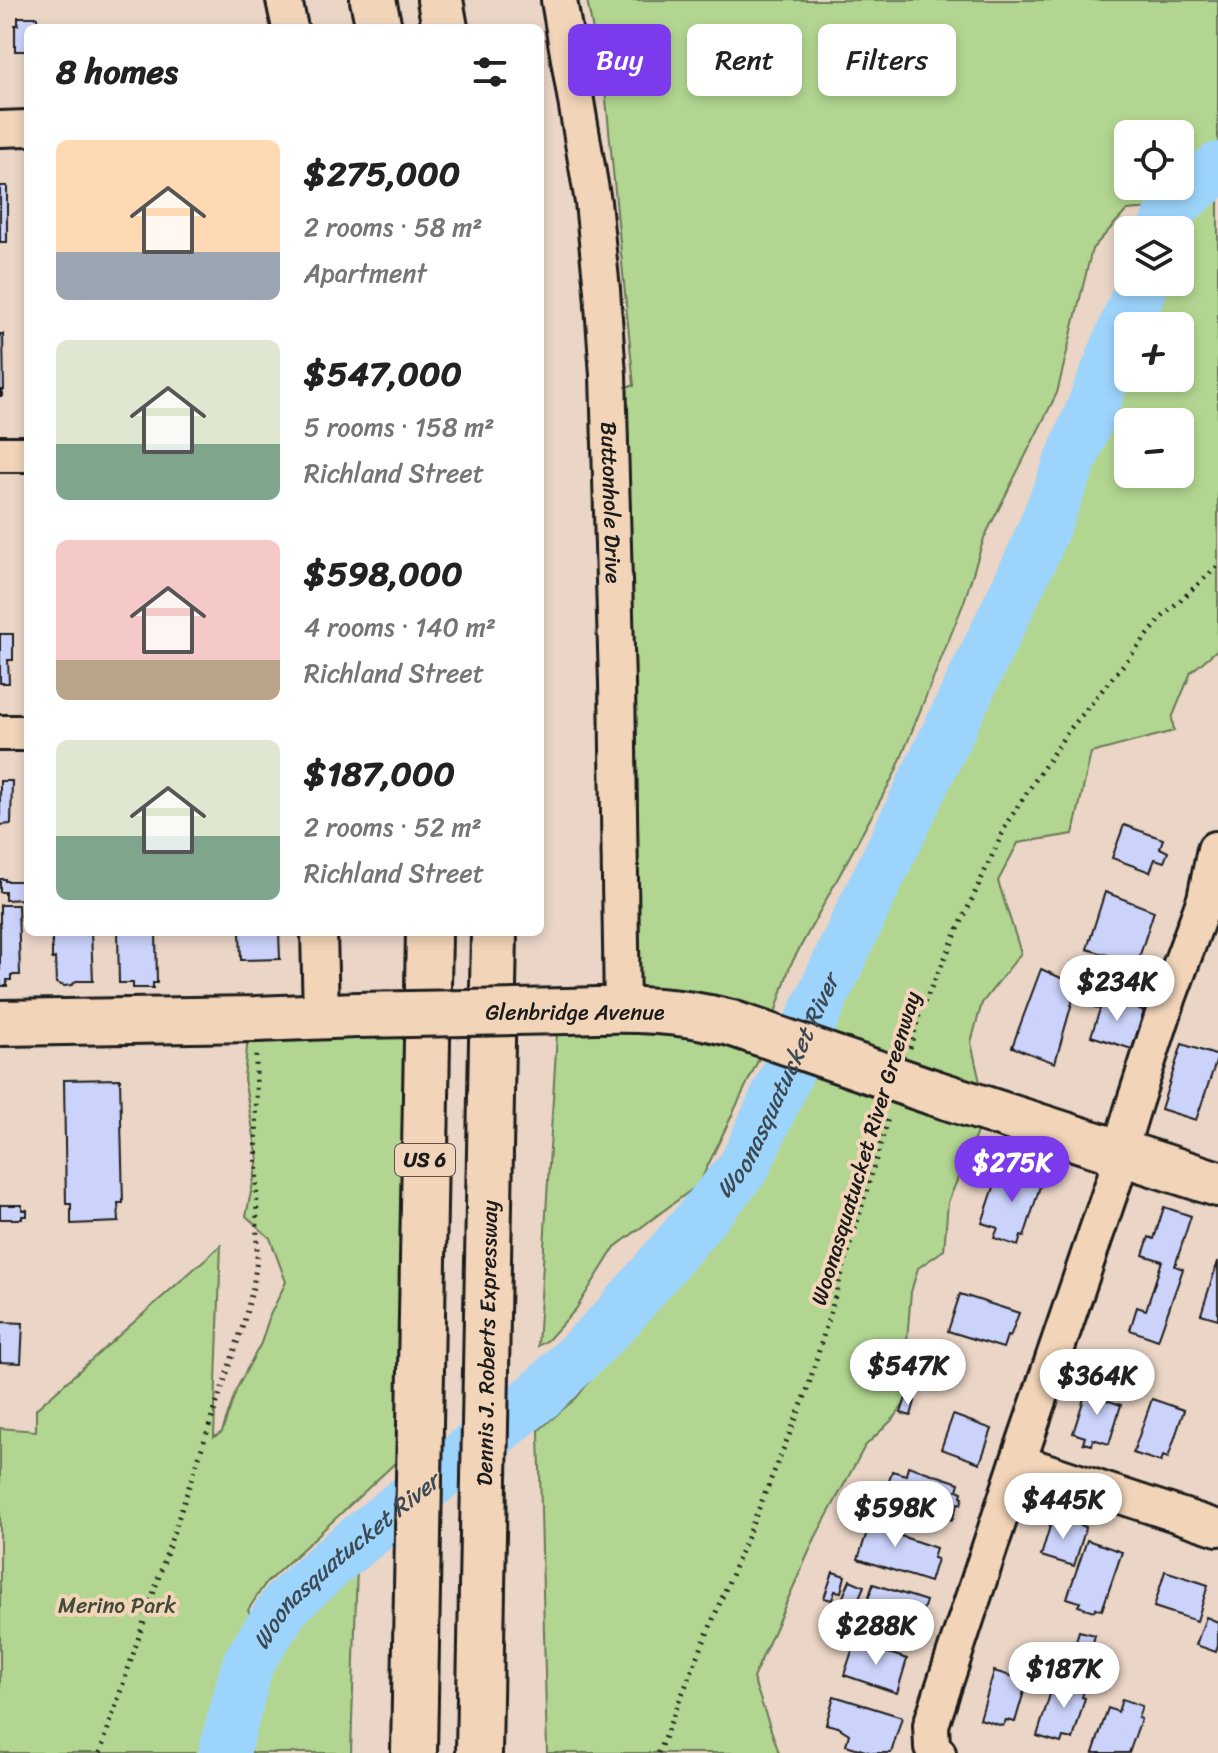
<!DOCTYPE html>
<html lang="en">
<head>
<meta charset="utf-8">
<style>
  :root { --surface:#fff; --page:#f6f6f6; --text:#222; --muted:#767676; --accent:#7c3aed }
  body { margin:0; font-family:Sriracha,sans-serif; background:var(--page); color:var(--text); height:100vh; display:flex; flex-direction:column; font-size:30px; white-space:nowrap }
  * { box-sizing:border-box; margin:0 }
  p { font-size:26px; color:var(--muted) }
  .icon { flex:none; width:44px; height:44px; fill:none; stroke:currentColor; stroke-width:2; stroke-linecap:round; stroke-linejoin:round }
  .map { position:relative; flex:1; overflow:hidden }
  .drawer { position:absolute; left:24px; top:24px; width:520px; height:912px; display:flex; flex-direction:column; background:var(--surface); border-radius:12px; box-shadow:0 4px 12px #0003 }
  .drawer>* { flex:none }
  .banner { position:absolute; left:568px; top:24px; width:530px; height:72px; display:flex; gap:16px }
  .buttons { position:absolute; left:1114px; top:120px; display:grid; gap:16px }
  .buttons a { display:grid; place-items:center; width:80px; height:80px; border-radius:12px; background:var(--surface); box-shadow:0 4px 12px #0003; font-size:40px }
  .price { position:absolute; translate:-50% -68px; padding:0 18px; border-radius:28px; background:#fff; color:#222; font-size:26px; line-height:52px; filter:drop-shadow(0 2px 4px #0008) }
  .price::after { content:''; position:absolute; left:50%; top:48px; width:24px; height:18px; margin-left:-12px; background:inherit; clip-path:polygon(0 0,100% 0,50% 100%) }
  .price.active { background:var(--accent); color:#fff }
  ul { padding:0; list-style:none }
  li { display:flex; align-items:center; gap:24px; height:200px; padding:0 32px }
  li span { display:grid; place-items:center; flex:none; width:224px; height:160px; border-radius:12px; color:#555 }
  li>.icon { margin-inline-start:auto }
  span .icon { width:96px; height:96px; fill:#fffc; stroke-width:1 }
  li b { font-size:34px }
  h2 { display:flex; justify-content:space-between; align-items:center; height:96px; padding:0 32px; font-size:34px }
  .tag { padding:0 28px; border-radius:12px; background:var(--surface); box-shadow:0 4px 12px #0003; font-size:28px; line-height:72px }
  .tag.active { background:var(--accent); color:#fff }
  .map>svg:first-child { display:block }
  .green { fill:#b2d691; stroke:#677956; stroke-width:2; fill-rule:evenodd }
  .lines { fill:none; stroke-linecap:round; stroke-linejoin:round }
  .river { stroke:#9dd4fc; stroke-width:52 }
  .building { fill:#cbd3fb; stroke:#1c1c1c; stroke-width:2 }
  .street-casing { stroke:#1c1c1c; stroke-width:40 }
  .secondary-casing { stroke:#1c1c1c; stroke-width:50 }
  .highway-casing { stroke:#1c1c1c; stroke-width:50 }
  .path { stroke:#1c1c1c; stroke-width:5; stroke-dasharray:2 6; stroke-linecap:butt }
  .street { stroke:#f2d5b9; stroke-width:34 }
  .secondary { stroke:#f2d5b9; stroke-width:44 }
  .highway { stroke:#f2d5b9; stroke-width:44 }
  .secondary-bridge-casing { stroke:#1c1c1c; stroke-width:50; stroke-linecap:butt }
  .secondary-bridge { stroke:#f2d5b9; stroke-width:44 }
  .labels { text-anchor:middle; stroke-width:8; stroke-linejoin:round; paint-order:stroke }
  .shield { fill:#f2d5b9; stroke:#5c544b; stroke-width:2 }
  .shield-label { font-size:20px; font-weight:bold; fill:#1c1c1c }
  .street-label { font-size:22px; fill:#1c1c1c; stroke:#f2d5b9 }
  .park-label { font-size:22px; fill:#424a39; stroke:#f2d5b9 }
  .water-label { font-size:24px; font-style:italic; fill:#3c4a54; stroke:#f2d5b9 }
</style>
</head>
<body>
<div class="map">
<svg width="1218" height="1753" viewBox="0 0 1218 1753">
  <rect width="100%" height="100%" fill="#ead5c6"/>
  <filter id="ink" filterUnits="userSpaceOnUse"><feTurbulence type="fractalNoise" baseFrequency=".0125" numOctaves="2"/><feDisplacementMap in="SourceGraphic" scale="16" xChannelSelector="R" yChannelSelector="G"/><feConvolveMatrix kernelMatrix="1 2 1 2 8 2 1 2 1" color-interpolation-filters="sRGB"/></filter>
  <g filter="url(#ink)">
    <g class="green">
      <path d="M587 0H1218V649L1191 672 1172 718 1174 731 1091 753 1073 834 1018 843 998 881 1021 953 982 1003 971 1042 987 1114 982 1120 948 1202 944 1250 918 1268 911 1292 907 1340 928 1384 907 1399 895 1417 865 1446 815 1538 753 1678 779 1753H547L539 1430 577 1397 720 1214 755 1180 820 1061 844 961 884 896 982 680 1033 581 1078 457 1110 404 1120 310 1136 282H1180V230H1165L1168 226 1166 207 1127 210 1092 249 1057 393 984 538 964 602 895 773 790 966 764 1048 699 1184 615 1247 576 1309 548 1340 538 1346 558 1016 606 1007 621 386H634L606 99ZM1128 134H1180V186H1128ZM1128 326H1180V378H1128ZM1128 422H1180V474H1128Z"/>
      <path d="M416 1014 408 1451 265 1584 248 1610 272 1662C294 1613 308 1591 357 1566L351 1753H0V1428L36 1431V1409L221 1245 214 1437 222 1432 237 1388 261 1343 270 1315 286 1282 270 1238 246 1216 258 1159 244 1079 249 1026Z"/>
    </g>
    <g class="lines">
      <g class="river">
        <path d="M1164 230 1176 202 1218 168"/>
        <path id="s1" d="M224 1753 248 1663 286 1604 334 1560 542 1393 618 1317 744 1167 855 926 1032 557 1143 282"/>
      </g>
    </g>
    <g class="building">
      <path d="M18 17H37V24H40V28H28V51H15V25H18Z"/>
      <rect x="0" y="186" width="7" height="56"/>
      <path d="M0 334H3L4 390H2V396H0Z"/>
      <path d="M0 634H13V660H8L9 683H0Z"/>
      <path d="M0 781H12L11 824 0 825Z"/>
      <path d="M1124 825 1163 839 1160 848 1168 852 1164 862 1155 859 1150 872 1112 858Z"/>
      <path d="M0 879H5V881H24L25 899 5 900V892H0Z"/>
      <path d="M1105 892 1154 911 1137 964 1087 949Z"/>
      <path d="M0 905H18L20 975H11V980H7V986H1L0 980Z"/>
      <path d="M55 932H91L93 981H76L72 985 64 986 56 983 55 958 52 959V936H55Z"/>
      <path d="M118 932H156L157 983H153V988H133V983H119Z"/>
      <path d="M240 932H279L280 959 241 960Z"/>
      <path d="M1041 969 1077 985 1055 1063 1012 1047Z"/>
      <path d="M1098 996 1144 1011 1132 1049 1091 1036 1100 1009 1094 1007Z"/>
      <path d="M1182 1044 1218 1056 1196 1120 1161 1109Z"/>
      <path d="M120 1079 123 1203H118L119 1222 71 1224V1204H66L64 1080Z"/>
      <path d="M1001 1166 1016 1171 1017 1168 1028 1172 1027 1175 1042 1180 1024 1237 1021 1236 1018 1246 994 1238 998 1228 982 1223Z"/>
      <path d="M0 1205H22V1210H27V1216H22V1219H0Z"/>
      <path d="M1164 1207 1191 1216 1175 1266 1183 1269 1158 1340 1130 1330 1137 1307 1146 1310 1162 1261 1143 1255 1149 1237 1154 1239Z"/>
      <path d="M1218 1261V1319L1201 1314Z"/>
      <path d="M960 1294 1019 1313 1010 1337 1007 1336 1003 1348 948 1331Z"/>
      <path d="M0 1322 23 1323 21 1363 0 1362Z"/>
      <path d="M1088 1386 1106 1392 1103 1399 1121 1405 1109 1444 1093 1439 1092 1445 1083 1443 1085 1437 1073 1433Z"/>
      <path d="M906 1398 915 1401 911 1416 901 1413Z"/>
      <path d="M1152 1399 1184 1410 1168 1458 1163 1456 1161 1462 1133 1453Z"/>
      <path d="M953 1415 992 1429 980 1463 941 1449Z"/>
      <path d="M908 1466 959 1483 957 1490 962 1492 961 1496 963 1497 961 1504 958 1503 952 1520 896 1501 899 1495 886 1491 892 1471 906 1475Z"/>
      <path d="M864 1511 893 1520 889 1532 936 1548 933 1558 937 1559 930 1582 858 1559 867 1532 859 1529Z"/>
      <path d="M1053 1516 1086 1527 1074 1566 1041 1556Z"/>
      <path d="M1087 1540 1122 1552 1102 1610 1095 1608 1094 1611 1078 1606 1080 1602 1067 1598Z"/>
      <path d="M1165 1571 1208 1585 1197 1621 1154 1607Z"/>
      <path d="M833 1572 845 1576 841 1592 835 1591 832 1600 824 1598Z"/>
      <path d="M850 1580 864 1586 854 1610 840 1604Z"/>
      <path d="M873 1584 926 1601 915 1635 862 1618Z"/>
      <path d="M1206 1617 1218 1622V1645L1216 1652 1196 1645Z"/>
      <path d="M1079 1631 1095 1635 1092 1646 1076 1641Z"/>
      <path d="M855 1642 907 1659 897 1693 844 1675Z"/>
      <path d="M994 1671 1027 1681 1015 1722 1006 1720 1003 1726 980 1719Z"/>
      <path d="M1069 1672 1088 1678 1082 1697 1085 1698 1073 1739 1063 1737 1061 1743 1037 1736 1052 1688 1064 1691Z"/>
      <path d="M834 1696 902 1717 891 1753H872L846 1745 849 1734 838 1727 826 1724Z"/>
      <path d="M1122 1699 1142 1706 1138 1718 1141 1719 1129 1753H1093L1108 1708 1118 1712Z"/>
    </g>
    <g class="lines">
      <g class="street-casing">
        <g id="street">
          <path d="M284 0 290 28"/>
          <path id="s2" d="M559 0 593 202 602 290 608 375 617 683 622 1009"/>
          <path d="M0 129 28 128"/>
          <path d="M0 454H28"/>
          <path d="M0 733H28"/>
          <path d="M319 932 321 1016"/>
          <path d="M1018 1462 1218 1528"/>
          <path d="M938 1753 932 1747 931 1725 1018 1462 1115 1178 1119 1153 1133 1107 1169 996 1205 899 1215 849"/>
        </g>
      </g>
      <g class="secondary-casing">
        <g id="secondary">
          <path d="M568 1011C616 1009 662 1008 709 1018"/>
          <path d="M0 1023 256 1019 357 1015"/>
          <path d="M935 1093 1218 1184"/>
        </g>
      </g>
      <g class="highway-casing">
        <g id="highway">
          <path d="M373 0 379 28"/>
          <path d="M440 0 445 28"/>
          <path d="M414 1753 429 932"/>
          <path id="s3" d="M479 1753 494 932"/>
        </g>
      </g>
      <g class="path">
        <path d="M910 1048 920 1012 1008 821 1066 734 1166 613 1218 566"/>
        <path d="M100 1753 244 1322 253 1287 257 1259 256 1052"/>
        <path d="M658 1753 806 1394 889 1115"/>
      </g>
      <use href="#street" class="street"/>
      <use href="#secondary" class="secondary"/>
      <use href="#highway" class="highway"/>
      <g class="secondary-bridge-casing">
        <g id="secondary-bridge">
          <path d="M357 1015 568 1011"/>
          <path d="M709 1018 731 1023 935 1093"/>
        </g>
      </g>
      <use href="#secondary-bridge" class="secondary-bridge"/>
    </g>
  </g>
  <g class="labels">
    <rect class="shield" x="395" y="1144" width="60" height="32" rx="6"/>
    <g class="shield-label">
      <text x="425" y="1167">US 6</text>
    </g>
    <g class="street-label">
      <text dy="8" stroke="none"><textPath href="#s2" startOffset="506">Buttonhole Drive</textPath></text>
      <text x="575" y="1020">Glenbridge Avenue</text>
      <text transform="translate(865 1148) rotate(-73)" y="8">Woonasquatucket River Greenway</text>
      <text dy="8" stroke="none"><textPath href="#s3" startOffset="410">Dennis J. Roberts Expressway</textPath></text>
    </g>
    <g class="park-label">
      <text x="117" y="1613">Merino Park</text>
    </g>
    <g class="water-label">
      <text dy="8" stroke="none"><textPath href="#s1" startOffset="886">Woonasquatucket River</textPath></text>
      <text dy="8" stroke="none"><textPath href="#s1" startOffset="236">Woonasquatucket River</textPath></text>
    </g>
  </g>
</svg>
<div class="buttons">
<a><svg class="icon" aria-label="locate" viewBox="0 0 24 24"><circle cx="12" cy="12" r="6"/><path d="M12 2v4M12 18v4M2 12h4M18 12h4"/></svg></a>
<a><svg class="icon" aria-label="layers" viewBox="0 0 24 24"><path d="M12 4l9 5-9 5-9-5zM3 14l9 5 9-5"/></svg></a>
<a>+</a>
<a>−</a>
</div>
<b class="price" style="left:1117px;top:1023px">$234K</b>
<b class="price active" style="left:1012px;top:1204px">$275K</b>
<b class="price" style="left:908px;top:1407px">$547K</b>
<b class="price" style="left:1097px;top:1417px">$364K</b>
<b class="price" style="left:1063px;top:1541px">$445K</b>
<b class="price" style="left:895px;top:1549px">$598K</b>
<b class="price" style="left:876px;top:1667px">$288K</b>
<b class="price" style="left:1064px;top:1710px">$187K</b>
<div class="banner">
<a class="tag active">Buy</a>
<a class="tag">Rent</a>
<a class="tag">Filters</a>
</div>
<section class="drawer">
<h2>8 homes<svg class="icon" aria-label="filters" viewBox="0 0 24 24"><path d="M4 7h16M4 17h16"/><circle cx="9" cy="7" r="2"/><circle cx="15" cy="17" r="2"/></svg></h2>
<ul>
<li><span style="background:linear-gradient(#ffd9b3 70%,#9aa5b1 0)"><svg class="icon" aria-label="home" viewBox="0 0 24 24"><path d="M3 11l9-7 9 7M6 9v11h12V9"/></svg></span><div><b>$275,000</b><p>2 rooms · 58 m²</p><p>Apartment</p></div></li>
<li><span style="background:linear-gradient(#dfe7d0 65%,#7fa58c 0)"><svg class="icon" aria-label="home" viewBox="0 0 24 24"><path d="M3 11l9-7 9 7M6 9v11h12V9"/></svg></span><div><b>$547,000</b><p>5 rooms · 158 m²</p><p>Richland Street</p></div></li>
<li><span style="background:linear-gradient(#f6c9c9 75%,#b9a48a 0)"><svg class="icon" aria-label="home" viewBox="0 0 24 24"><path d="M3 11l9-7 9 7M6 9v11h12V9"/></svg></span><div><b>$598,000</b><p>4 rooms · 140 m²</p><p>Richland Street</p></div></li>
<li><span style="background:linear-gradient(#dfe7d0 60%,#7fa58c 0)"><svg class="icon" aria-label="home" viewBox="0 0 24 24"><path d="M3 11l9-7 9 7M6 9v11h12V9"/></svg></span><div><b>$187,000</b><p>2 rooms · 52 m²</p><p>Richland Street</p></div></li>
</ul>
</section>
</div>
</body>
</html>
